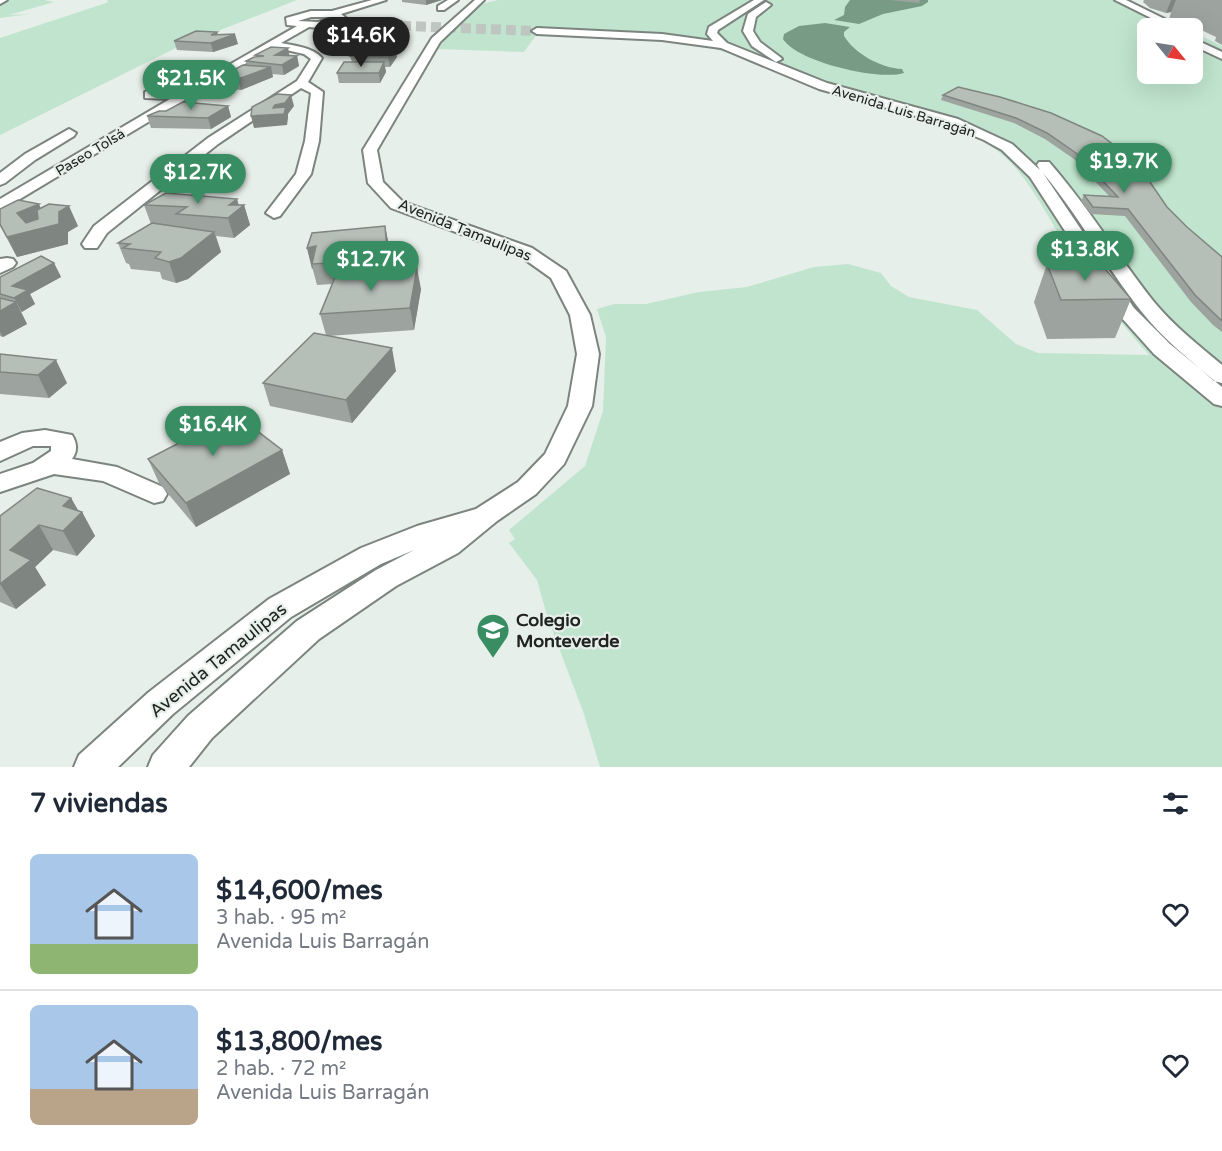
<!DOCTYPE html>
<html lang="es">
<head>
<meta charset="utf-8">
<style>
  :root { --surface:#fff; --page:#f2f2f3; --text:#1f2937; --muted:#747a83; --line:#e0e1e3; --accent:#388e62 }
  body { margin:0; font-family:"Varela Round",sans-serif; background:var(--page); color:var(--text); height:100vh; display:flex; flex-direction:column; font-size:22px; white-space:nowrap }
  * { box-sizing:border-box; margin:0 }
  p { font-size:20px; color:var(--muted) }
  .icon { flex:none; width:33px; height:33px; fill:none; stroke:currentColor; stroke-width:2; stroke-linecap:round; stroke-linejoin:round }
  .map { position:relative; height:767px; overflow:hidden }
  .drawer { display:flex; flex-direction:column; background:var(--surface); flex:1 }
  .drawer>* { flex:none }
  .needle { width:39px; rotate:120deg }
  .controls { position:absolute; left:1137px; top:18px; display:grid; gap:12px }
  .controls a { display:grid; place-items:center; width:66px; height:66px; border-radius:9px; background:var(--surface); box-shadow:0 6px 24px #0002; font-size:30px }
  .price { position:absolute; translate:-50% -51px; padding:0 14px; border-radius:21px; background:var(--accent); color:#fff; font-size:20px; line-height:39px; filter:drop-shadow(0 2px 3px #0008) }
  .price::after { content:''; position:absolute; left:50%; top:36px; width:18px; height:14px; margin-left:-9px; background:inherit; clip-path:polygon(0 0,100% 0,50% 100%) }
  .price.current { background:#222; color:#fff }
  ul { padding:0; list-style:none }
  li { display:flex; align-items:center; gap:18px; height:150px; padding:0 30px }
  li+li { border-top:2px solid var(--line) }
  li span { display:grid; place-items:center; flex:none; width:168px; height:120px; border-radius:9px; color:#555 }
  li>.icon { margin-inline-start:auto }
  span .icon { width:72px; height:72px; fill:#fffc; stroke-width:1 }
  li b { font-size:26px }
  h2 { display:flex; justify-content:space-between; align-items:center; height:72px; padding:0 30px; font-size:26px }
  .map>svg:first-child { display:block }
  .green { fill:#c0e4cd }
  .water { fill:#789b86 }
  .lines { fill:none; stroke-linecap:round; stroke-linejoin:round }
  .minor-tunnel { stroke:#bfc6c2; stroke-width:10; stroke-dasharray:10 5; stroke-linecap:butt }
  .minor-casing { stroke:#7c847f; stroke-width:4 }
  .minor { fill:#fff; fill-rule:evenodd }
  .wall { fill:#9da39e }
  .shaded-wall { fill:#7f8581 }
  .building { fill:#b6beb8; stroke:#7f8581; stroke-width:1.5 }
  .labels { text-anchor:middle; stroke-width:4.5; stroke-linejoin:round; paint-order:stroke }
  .far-street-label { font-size:14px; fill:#202321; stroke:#e7efea }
  .street-label { font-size:15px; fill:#202321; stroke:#e7efea }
  .near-poi-label { font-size:18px; font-weight:bold; fill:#202321; stroke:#e7efea; text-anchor:start }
  .near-street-label { font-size:18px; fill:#202321; stroke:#e7efea }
</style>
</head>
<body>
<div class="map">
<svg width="1222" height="767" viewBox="0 0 1222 767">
  <rect width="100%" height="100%" fill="#e7efea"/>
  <g class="green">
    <path d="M0 0H44L54 2 9 15 30 14 0 18Z"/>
    <path d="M107 0H297L180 46 0 135V38L103 4 108 2Z"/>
    <path d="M498 0H1127L1186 28H1148V74H1192L1193 32 1222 46V767H600L584 714 548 619 537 580 509 543 515 539 509 530 585 466 603 411 606 337 597 309 614 304H646L699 292 747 287 814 267 848 264 881 273 891 286 909 297 977 310 1016 344 1038 353 1149 355C1119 321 1092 286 1067 247 1048 218 1031 181 1005 157 962 117 878 110 823 91 780 76 740 53 695 44 646 34 587 37 537 34L524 52 437 49 454 27 478 5Z"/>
  </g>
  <g class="water">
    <path d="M850 0H928V2L922 6 883 14 859 24 834 20 844 15 845 7Z"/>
    <path d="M825 23 850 27 844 32V36C855 54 881 68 902 69L904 73C880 81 797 62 783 39L784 34 799 26Z"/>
  </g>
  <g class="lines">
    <path class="minor-tunnel" d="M356 24 537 31"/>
    <g class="minor-casing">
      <g id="minor">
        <path d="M0 0H7L0 4Z"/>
        <path d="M372 0H386L341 14 346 18 344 20 319 28 309 27 281 43C295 46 312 47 322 58L308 82 323 92 319 141 311 174 280 216 274 218 266 213 296 174 305 141 311 93 301 88 218 144 107 233 97 248H85L82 244 94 226 208 138 297 81 311 59 304 54 273 47 0 211V199L170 99 145 98V92L205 63H213V67L165 92H182L297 26 287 25 286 18 311 11H332ZM311 17H331L332 18 318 22 298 21Z"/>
        <path d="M448 0H458L444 10H438V6Z"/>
        <path d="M475 0H484L440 42 377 150 383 182 403 202 532 248 566 271 590 315 599 354 592 406 564 464 536 494 497 521 458 553 396 586 319 639 212 738 189 767H148L153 755 188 716 297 621 376 570 414 550 381 564 291 617 173 714 118 767H74L79 755 149 692 269 599 361 548 417 526 476 509 518 482 545 454 568 406 577 354 570 315 551 278 520 256 391 208 368 183 363 150 432 38Z"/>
        <path d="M754 0H764L718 30 717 33 727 43 827 83 958 119 1012 144 1040 170 1037 165 1039 162H1049C1088 206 1118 257 1154 302 1174 326 1198 345 1222 365V383L1214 381C1189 359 1162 338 1141 311 1106 267 1079 216 1043 173L1134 308 1170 344 1222 387V406L1214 404 1154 354 1120 316 1030 177 1002 150 984 140 948 125 819 89 721 48 662 40 537 34 532 31 537 28 662 34 713 41 707 34 709 27Z"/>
        <path d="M1115 0H1126L1183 28H1171Z"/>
        <path d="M766 2 771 5 756 17 753 31 760 42 780 57 782 59 776 62 752 46 743 31 748 14Z"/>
        <path d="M1192 38 1222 52V59L1192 45Z"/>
        <path d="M69 129 76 133 74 136 35 160 5 183 0 185V173L25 154Z"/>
        <path d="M7 258 13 259 16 263 13 267 0 273V259Z"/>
        <path d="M45 430 72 435C77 443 78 451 72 459L117 467 163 487 167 494 163 501 154 503 103 481 54 474 0 492V474L33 463 51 451V446H33L0 461V442L22 433Z"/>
      </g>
    </g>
    <use href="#minor" class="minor"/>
  </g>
  <g class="wall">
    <path d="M402 0H442L426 5 402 2Z"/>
    <path d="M890 0H920L919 3Z"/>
    <path d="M1144 0H1222V45L1215 41 1216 37 1197 28H1185L1169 20 1171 12 1166 13 1150 8 1143 2Z"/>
    <path d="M355 30H403L398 37 399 43 395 48 397 57 390 67H385L386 72 380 83H339L337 73 352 62 350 56 356 50 355 43 356 39Z"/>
    <path d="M217 32 218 35 238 44 213 52 177 50 174 41Z"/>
    <path d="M255 55 297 56 299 66 284 75 272 74 273 77 241 90 221 88 218 78 246 65V61L256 57Z"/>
    <path d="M943 95 1000 97 1167 207 1187 227 1222 257V332L1213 325 1191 302 1125 216 1091 214 1081 201 1084 195 1109 196 1074 159 1045 139 1014 123 941 100Z"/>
    <path d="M228 106 231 117 211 129 151 128 147 116 166 111Z"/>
    <path d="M144 205H244L250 225 234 238 216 236 221 252 188 279 176 283 162 279 160 272 131 269 129 264 126 263 118 243 151 224Z"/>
    <path d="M40 208 78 226 68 232V244L17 257 0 226V209Z"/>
    <path d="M385 226 389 246 391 270 421 289 414 330 328 336 396 371 352 423 270 406 263 383 326 335 320 314 332 284 317 285 307 248Z"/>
    <path d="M54 263 61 277 30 294 35 304 21 312 27 324 3 337 0 336V277Z"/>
    <path d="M1047 264 1131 299 1115 338 1047 339 1034 302Z"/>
    <path d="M0 354 67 383 49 398 0 394Z"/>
    <path d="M282 450 290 474 196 527 159 483 148 459Z"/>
    <path d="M71 498 78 510 82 512 95 536 77 556 53 550 35 567 46 585 16 609 0 602V516Z"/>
  </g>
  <g class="shaded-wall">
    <path d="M426 0H442L426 5Z"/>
    <path d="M1171 0H1176L1171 12 1166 13Z"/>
    <path d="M401 21 403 30 398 37 399 43 395 48 397 57 390 67 388 57 392 52 391 43 396 36 395 30Z"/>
    <path d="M217 32 219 40 235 34 238 44 213 52 211 43V35Z"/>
    <path d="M288 48 290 58 275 55Z"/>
    <path d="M297 56 299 66 284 75 282 65Z"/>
    <path d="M384 62 386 72 380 83 379 73Z"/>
    <path d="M271 67 273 77 241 90 238 79Z"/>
    <path d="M291 95 294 106 288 114V118L287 125 254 128 251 116 273 108 275 105Z"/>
    <path d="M228 106 231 117 211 129 208 118Z"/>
    <path d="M237 199 240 209 244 205 250 225 234 238 228 218 229 205Z"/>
    <path d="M39 204 47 223 59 212 69 206 78 226 68 232V244L17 257 7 237 17 213Z"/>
    <path d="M385 226 389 246 392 281 388 260Z"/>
    <path d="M214 232 221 252 188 279 176 283 169 262Z"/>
    <path d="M316 246 312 264 313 268 312 269 307 248Z"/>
    <path d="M54 263 61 277 30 294 35 304 22 312 14 298 12 286Z"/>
    <path d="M417 268 421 289 414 330 410 308Z"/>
    <path d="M16 302 27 324 3 337 0 332V311Z"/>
    <path d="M392 348 396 371 352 423 346 400Z"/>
    <path d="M56 360 67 383 49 398 38 375Z"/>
    <path d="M282 450 290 474 196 527 186 503Z"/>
    <path d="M71 498 80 514 82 512 95 536 77 556 63 531V506Z"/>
    <path d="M39 525 53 550 35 567 46 585 16 609 0 584 10 550Z"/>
  </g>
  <g class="building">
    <path d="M401 21 395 30H355L365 22Z"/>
    <path d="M196 31 217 32 211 35 235 34 211 43 174 41Z"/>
    <path d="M358 34H398L391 43H355Z"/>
    <path d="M271 47 288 48 275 55 297 56 282 65 246 61 254 57 264 56 255 55Z"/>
    <path d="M359 47H395L388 57 350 56Z"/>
    <path d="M344 62H384L379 73H337Z"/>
    <path d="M243 65 271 67 238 79 218 78Z"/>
    <path d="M958 87 1000 97 1051 113 1102 136 1137 163 1167 207 1187 227 1222 257V321L1195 295 1128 209 1093 207 1084 195 1118 197 1076 153 1047 133 1016 118 943 95Z"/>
    <path d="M277 94 291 95 285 103 275 105 273 108 286 107 284 114 251 116 252 107Z"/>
    <path d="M183 102 228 106 208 118 147 116 159 111H166Z"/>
    <path d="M166 193 237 199 229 205H244L228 218 176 214 187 207 144 205Z"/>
    <path d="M18 200 39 204 17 213 26 223 38 219 37 210 49 204 69 206 59 212V224L7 237 0 224V209Z"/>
    <path d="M152 223 214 232 181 258 169 262 155 258 161 252 123 248 130 244 118 243Z"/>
    <path d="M385 226 388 260 312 264 316 246 307 248 312 233Z"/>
    <path d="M41 256 54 263 12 286 28 290 14 298 0 294V277Z"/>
    <path d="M1100 263 1131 299 1061 300 1047 264Z"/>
    <path d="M417 268 410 308 320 314 336 275Z"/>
    <path d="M0 298 16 302 0 311Z"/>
    <path d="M314 333 392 348 346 400 263 383Z"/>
    <path d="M0 354 56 360 38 375 0 372Z"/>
    <path d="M235 414 282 450 186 503 148 459Z"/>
    <path d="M37 488 71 498 63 506 82 512 63 531 39 525 10 550 31 560 0 584V516Z"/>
  </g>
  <defs>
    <g id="school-pin" transform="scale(1.725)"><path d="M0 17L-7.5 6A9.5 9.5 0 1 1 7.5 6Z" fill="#388e62" stroke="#e7efea"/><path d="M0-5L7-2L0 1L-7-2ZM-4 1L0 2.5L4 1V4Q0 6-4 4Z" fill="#fff"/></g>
  </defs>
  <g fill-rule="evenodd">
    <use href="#school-pin" x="493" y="630"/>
  </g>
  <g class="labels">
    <g class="far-street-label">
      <text transform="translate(904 111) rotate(17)" y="5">Avenida Luis Barragán</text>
      <text transform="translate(90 152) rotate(-31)" y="5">Paseo Tolsá</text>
    </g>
    <g class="street-label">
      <text transform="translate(465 230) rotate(22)" y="5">Avenida Tamaulipas</text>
    </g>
    <g class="near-poi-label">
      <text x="516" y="626">Colegio<tspan x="516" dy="21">Monteverde</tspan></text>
    </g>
    <g class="near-street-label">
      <text transform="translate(218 660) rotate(-39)" y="6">Avenida Tamaulipas</text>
    </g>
  </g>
</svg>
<div class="controls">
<a><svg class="needle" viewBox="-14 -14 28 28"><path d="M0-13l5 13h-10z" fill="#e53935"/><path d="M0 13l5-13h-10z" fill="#747a83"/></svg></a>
</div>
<b class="price current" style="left:361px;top:68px">$14.6K</b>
<b class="price" style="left:191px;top:111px">$21.5K</b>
<b class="price" style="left:1124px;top:194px">$19.7K</b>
<b class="price" style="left:198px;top:205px">$12.7K</b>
<b class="price" style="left:1085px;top:282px">$13.8K</b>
<b class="price" style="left:371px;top:292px">$12.7K</b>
<b class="price" style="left:213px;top:457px">$16.4K</b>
</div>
<section class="drawer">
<h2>7 viviendas<svg class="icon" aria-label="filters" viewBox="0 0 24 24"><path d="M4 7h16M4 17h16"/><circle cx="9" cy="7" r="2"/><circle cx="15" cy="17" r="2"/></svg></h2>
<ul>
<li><span style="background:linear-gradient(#a9c7e8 75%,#8fb573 0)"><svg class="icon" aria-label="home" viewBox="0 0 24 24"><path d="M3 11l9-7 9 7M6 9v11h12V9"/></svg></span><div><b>$14,600/mes</b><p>3 hab. · 95 m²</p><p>Avenida Luis Barragán</p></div><svg class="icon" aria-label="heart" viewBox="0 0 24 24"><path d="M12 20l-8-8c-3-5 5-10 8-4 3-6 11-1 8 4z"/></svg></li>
<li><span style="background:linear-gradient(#a9c7e8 70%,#b9a48a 0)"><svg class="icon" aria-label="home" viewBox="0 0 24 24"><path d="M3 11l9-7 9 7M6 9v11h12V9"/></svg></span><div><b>$13,800/mes</b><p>2 hab. · 72 m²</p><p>Avenida Luis Barragán</p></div><svg class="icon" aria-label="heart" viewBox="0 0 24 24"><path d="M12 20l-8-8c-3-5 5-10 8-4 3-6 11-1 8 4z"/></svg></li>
</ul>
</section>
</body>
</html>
